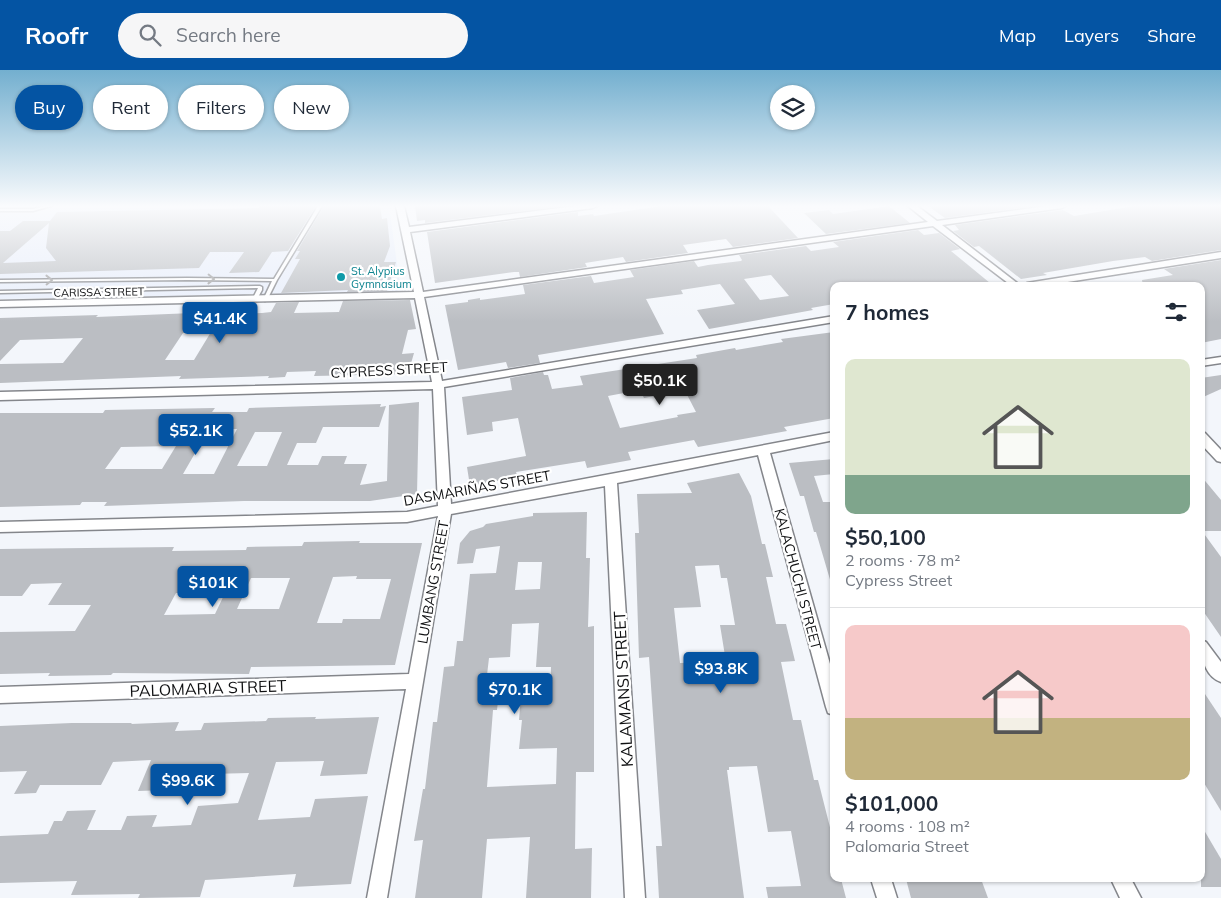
<!DOCTYPE html>
<html lang="en">
<head>
<meta charset="utf-8">
<style>
  :root { --surface:#fff; --page:#f6f6f7; --text:#1f2937; --muted:#747a83; --line:#e0e1e3; --accent:#0454a3 }
  body { margin:0; font-family:Mulish,sans-serif; background:var(--page); color:var(--text); height:100vh; display:flex; flex-direction:column; font-size:19px; white-space:nowrap }
  * { box-sizing:border-box; margin:0 }
  p { font-size:16px; color:var(--muted) }
  .icon { flex:none; width:28px; height:28px; fill:none; stroke:currentColor; stroke-width:2; stroke-linecap:round; stroke-linejoin:round }
  .map { position:relative; flex:1; overflow:hidden }
  .drawer { position:absolute; left:830px; top:212px; width:375px; height:600px; display:flex; flex-direction:column; background:var(--surface); border-radius:10px; box-shadow:0 1px 4px #0004 }
  .drawer>* { flex:none }
  .guide { position:absolute; left:15px; top:15px; width:475px; height:45px; display:flex; gap:10px }
  .buttons { position:absolute; left:770px; top:15px; display:grid; gap:10px }
  .buttons a { display:grid; place-items:center; width:45px; height:45px; border-radius:50%; background:var(--surface); box-shadow:0 1px 4px #0004; font-size:25px }
  .price { position:absolute; translate:-50% -42px; padding:0 11px; border-radius:5px; background:var(--accent); color:#fff; font-size:16px; line-height:32px; filter:drop-shadow(0 1px 2px #0008) }
  .price::after { content:''; position:absolute; left:50%; top:30px; width:15px; height:11px; margin-left:-8px; background:inherit; clip-path:polygon(0 0,100% 0,50% 100%) }
  .price.on { background:#222; color:#fff }
  ul { padding:0; list-style:none }
  li { display:grid; align-content:center; gap:10px; height:265px; padding:0 15px }
  li+li { border-top:1px solid var(--line) }
  li span { display:grid; place-items:center; height:155px; border-radius:10px; color:#555 }
  li>.icon { margin-inline-start:auto }
  span .icon { width:90px; height:90px; fill:#fffc; stroke-width:1 }
  li b { font-size:21px }
  h2 { display:flex; justify-content:space-between; align-items:center; height:60px; padding:0 15px; font-size:21px }
  .chip { padding:0 18px; border-radius:22px; background:var(--surface); box-shadow:0 1px 4px #0004; font-size:18px; line-height:45px }
  .chip.on { background:var(--accent); color:#fff }
  header { display:flex; align-items:center; gap:30px; box-sizing:border-box; height:70px; padding:0 25px; background:var(--accent); color:#fff }
  header strong { font-size:24px }
  nav { display:flex; gap:28px; margin-inline-start:auto; font-size:18px }
  .search { width:350px; height:45px; background:var(--page); display:flex; align-items:center; gap:12px; box-sizing:border-box; padding:0 18px; border-radius:28px; color:var(--muted); font-size:19px }
  .map>svg:first-child { display:block }
  .built { fill:#e8eefb }
  .building { fill:#bbbec3; fill-rule:evenodd }
  .lines { fill:none; stroke-linecap:round; stroke-linejoin:round }
  .service-casing { stroke:#84868b; stroke-width:3 }
  .minor-casing { stroke:#84868b; stroke-width:3 }
  .service { fill:#fff; fill-rule:evenodd }
  .minor { fill:#fff; fill-rule:evenodd }
  .oneway { stroke:#9f9fa0 }
  .culture-dot { fill:#0f9aa8; stroke:#fff; stroke-width:2 }
  .labels { text-anchor:middle; stroke-width:4.5; stroke-linejoin:round; paint-order:stroke }
  .far-culture-label { font-size:11px; fill:#0d838f; stroke:#fff; text-anchor:start }
  .far-street-label { font-size:11px; fill:#0f1012; stroke:#fff }
  .street-label { font-size:14px; fill:#0f1012; stroke:#fff }
  .near-street-label { font-size:16px; fill:#0f1012; stroke:#fff }
</style>
</head>
<body>
<header>
<strong>Roofr</strong>
<div class="search"><svg class="icon" aria-label="search" viewBox="0 0 24 24"><circle cx="10" cy="10" r="6"/><path d="M15 15l6 6"/></svg>Search here</div>
<nav><a>Map</a><a>Layers</a><a>Share</a></nav>
</header>
<div class="map">
<svg width="1221" height="828" viewBox="0 0 1221 828">
  <rect width="100%" height="100%" fill="#f3f6fb"/>
  <path class="built" d="M0 136H389L401 222 0 229Z"/>
  <g class="building">
    <path d="M260 136H316L288 181 272 182 259 202 229 203 244 182H210L199 198 0 204V161H10L23 151H50L57 142 259 138ZM49 153 46 178 56 191 3 193Z"/>
    <path d="M324 136H380L382 149 387 148 390 176 384 192H396L387 221 347 222 348 220 281 223 300 189H295L300 181H297Z"/>
    <path d="M415 136H563L425 153V150L417 151Z"/>
    <path d="M661 136H768L798 168 733 177 726 169 683 175 688 183 626 192 623 187 585 193 587 197 520 207 519 202H514L435 213 427 162 578 142V146L593 144 594 146Z"/>
    <path d="M889 136 910 153 826 164 804 143 829 140 833 144Z"/>
    <path d="M928 136H1035L945 148Z"/>
    <path d="M1134 136H1221V180L1152 191 1145 187 1113 191 1043 203 1047 205 1021 209 979 176 974 177 953 161 959 160 955 155 1063 140 1074 146Z"/>
    <path d="M918 160 924 165 939 163 960 179 951 181 990 213 970 216H962L959 214 943 216H834V234L811 238 813 240 709 259 697 240 735 234 720 214 681 220 683 224 646 229 664 264 538 285 540 293 508 298 506 292 458 300 445 235 468 232V230L480 228V230L525 224 523 215 591 206 594 213 634 207 630 200 694 191 698 197 708 195 741 191 742 190 739 185 806 176 811 181 839 177 833 172ZM771 205 789 226 760 230 744 209Z"/>
    <path d="M1221 190V269L1201 273V216H1143L1142 210 1173 205 1164 199Z"/>
    <path d="M410 230 416 259 408 260 402 284 414 283 408 304 314 306 316 301 287 302 285 307 268 308 269 306 179 309 181 306 0 313V294L63 293 83 268 20 270 0 291V248L98 245 96 247 217 242 215 244 262 243 271 242 276 233 299 232 294 243 339 242 343 231ZM211 262 194 290H165L183 263Z"/>
    <path d="M834 262V348L784 357 787 361 698 377 694 370 628 382 631 390 587 398 585 391 516 402 518 407 470 416 467 397 526 386 518 348 492 352 493 361 467 365 462 327 512 320 510 308 543 302 544 305H548L552 319 583 315 580 306 697 288 696 285 735 278 736 280 783 272 781 269ZM683 317 696 342 677 345 678 347 620 358 608 326 640 320 644 328 660 325 658 322Z"/>
    <path d="M1221 305V319L1201 328V308Z"/>
    <path d="M419 332 417 424 370 431H244L104 436 107 432H82L80 435 0 437V343H103L105 340 215 338 212 342H247L249 338 381 334 380 337 386 336 379 357H323L316 373H297L287 395H318L322 386H347L344 394H367L360 415 387 411 389 335ZM209 359H237L214 404H183ZM255 362H282L267 396H237ZM176 376 162 399H105L121 377Z"/>
    <path d="M834 389V404L814 406 823 432H834V512L831 513 816 462H814L804 426H800L789 393Z"/>
    <path d="M739 403 751 426 762 474H765L773 507H766L776 554H786L795 591 781 592 793 650H801L814 710H818L834 773V809H841L846 828H768L766 817 801 816 791 761 768 762 757 696 729 697V700H727L744 828H659L656 776H662L649 587 639 588 635 463H639L637 424 692 423 687 413ZM719 495 721 508H727L735 555H720L726 592 680 593 674 538 701 537 695 496Z"/>
    <path d="M1201 406 1221 430V461H1202L1221 487V567L1201 538Z"/>
    <path d="M587 442 586 488H590L588 557 594 556V702H576L575 779 592 778 591 828H526L530 767 487 769 482 828H415L423 770 414 771 423 719H425L433 652H437L444 597 454 596 457 571H463L470 504 496 503 500 476 476 479 473 493 457 494 460 473 470 461 483 457 486 454 533 446V443ZM518 492H542L540 519 515 520ZM539 553 536 597H551L550 624H521L519 650H522L519 679 557 678 556 714 487 717 493 640H497L499 622H485L489 588 510 587 512 554Z"/>
    <path d="M360 471 359 473H422L395 595 251 597 249 604 113 603 111 605 48 606 50 603 0 604V562L75 561 91 535H48L62 513 31 514 22 526H0V479L174 477 172 481 246 480 247 477 302 476 304 472ZM357 506 356 509H391L380 549H343L342 553H317L333 507ZM251 508H290L279 539H237ZM176 523H225L215 544 164 545Z"/>
    <path d="M1201 618 1221 648V741L1201 708Z"/>
    <path d="M316 647 315 649 379 647 367 704 320 706 324 691 276 692 258 750 310 747 315 729 368 726 351 814 293 817 296 804 205 810 200 827 138 828 140 824 71 825 77 811 0 813V766L48 764 54 751H62L67 741 96 740 87 760H121L127 746 157 745 152 757 191 755 198 736 238 733 249 703 172 705 167 720 138 721 151 690 113 692 101 715H40L36 723 14 724 27 701 0 702V656L72 653H132L131 654 179 652 175 661 201 660 204 653 266 651 268 648Z"/>
    <path d="M1201 755 1221 789V817H1201Z"/>
    <path d="M906 809H981L988 828H911Z"/>
  </g>
  <g class="lines">
    <g class="service-casing">
      <g id="service">
        <path d="M45 136H51L33 141H0V139H33Z"/>
        <path d="M318 136H322L277 210 267 230 265 231 263 230 272 211 187 210 0 212V210L187 208 274 209Z"/>
        <path d="M260 216 262 217V220L256 231H254L252 230 258 218 0 223V221Z"/>
      </g>
    </g>
    <g class="minor-casing">
      <g id="minor">
        <path d="M396 136H404L409 157 576 136H597L593 138 410 162 423 222 928 152 908 136H917L937 151 1047 136H1066L1062 138 942 155 1021 216H1012L933 156 424 227 442 311 834 246V252L444 317 451 434 834 362V370L770 383 834 608V645L828 643 826 637 758 385 617 413 645 828H625L605 416 451 444 387 828H367L406 619 0 633V617L409 604 438 446 407 452 0 462V452L407 442 438 436 433 319 0 330V322L432 312 415 228 0 237V231L414 222Z"/>
        <path d="M1221 182V188L1042 216H1022L1027 213Z"/>
        <path d="M1221 287V293L1201 296V290Z"/>
        <path d="M1201 362 1205 363 1221 380V392L1217 391 1201 374Z"/>
        <path d="M1201 570 1206 572 1221 592V612C1204 606 1201 586 1201 570Z"/>
        <path d="M871 809H891L897 828H877Z"/>
        <path d="M1111 809H1131L1141 828H1120Z"/>
      </g>
    </g>
    <use href="#service" class="service"/>
    <use href="#minor" class="minor"/>
  </g>
  <defs><path id="oneway-chevron" d="M-2-3.5L2.5 0L-2 3.5" fill="none" stroke-width="1.6" stroke-linecap="round" stroke-linejoin="round" transform="scale(1.25)"/></defs>
  <g class="oneway">
    <use href="#oneway-chevron" transform="translate(211 209) rotate(1)"/>
    <use href="#oneway-chevron" transform="translate(49 210) rotate(-1)"/>
  </g>
  <linearGradient id="sky" x2="0" y2="1"><stop stop-color="#73afcf"/><stop offset="0.54" stop-color="#fafbfd"/><stop offset="1" stop-color="#fafbfd" stop-opacity="0"/></linearGradient>
  <rect width="1221" height="252" fill="url(#sky)"/>
  <circle class="culture-dot" cx="341" cy="207" r="5"/>
  <g class="labels">
    <g class="far-culture-label">
      <text x="351" y="205">St. Alypius<tspan x="351" dy="13">Gymnasium</tspan></text>
    </g>
    <g class="far-street-label">
      <text transform="translate(99 222) rotate(-1)" y="4">CARISSA STREET</text>
    </g>
    <g class="street-label">
      <text transform="translate(389 300) rotate(-3)" y="5">CYPRESS STREET</text>
      <text transform="translate(477 418) rotate(-10)" y="5">DASMARIÑAS STREET</text>
      <text transform="translate(798 509) rotate(75)" y="5">KALACHUCHI STREET</text>
      <text transform="translate(433 512) rotate(-80)" y="5">LUMBANG STREET</text>
    </g>
    <g class="near-street-label">
      <text transform="translate(208 618) rotate(-2)" y="6">PALOMARIA STREET</text>
      <text transform="translate(623 619) rotate(-93)" y="6">KALAMANSI STREET</text>
    </g>
  </g>
</svg>
<div class="buttons">
<a><svg class="icon" aria-label="layers" viewBox="0 0 24 24"><path d="M12 4l9 5-9 5-9-5zM3 14l9 5 9-5"/></svg></a>
</div>
<b class="price" style="left:220px;top:274px">$41.4K</b>
<b class="price on" style="left:660px;top:336px">$50.1K</b>
<b class="price" style="left:196px;top:386px">$52.1K</b>
<b class="price" style="left:213px;top:538px">$101K</b>
<b class="price" style="left:721px;top:624px">$93.8K</b>
<b class="price" style="left:515px;top:645px">$70.1K</b>
<b class="price" style="left:188px;top:736px">$99.6K</b>
<div class="guide">
<a class="chip on">Buy</a>
<a class="chip">Rent</a>
<a class="chip">Filters</a>
<a class="chip">New</a>
</div>
<section class="drawer">
<h2>7 homes<svg class="icon" aria-label="filters" viewBox="0 0 24 24"><path d="M4 7h16M4 17h16"/><circle cx="9" cy="7" r="2"/><circle cx="15" cy="17" r="2"/></svg></h2>
<ul>
<li><span style="background:linear-gradient(#dfe7d0 75%,#7fa58c 0)"><svg class="icon" aria-label="home" viewBox="0 0 24 24"><path d="M3 11l9-7 9 7M6 9v11h12V9"/></svg></span><div><b>$50,100</b><p>2 rooms · 78 m²</p><p>Cypress Street</p></div></li>
<li><span style="background:linear-gradient(#f6c9c9 60%,#c2b280 0)"><svg class="icon" aria-label="home" viewBox="0 0 24 24"><path d="M3 11l9-7 9 7M6 9v11h12V9"/></svg></span><div><b>$101,000</b><p>4 rooms · 108 m²</p><p>Palomaria Street</p></div></li>
</ul>
</section>
</div>
</body>
</html>
